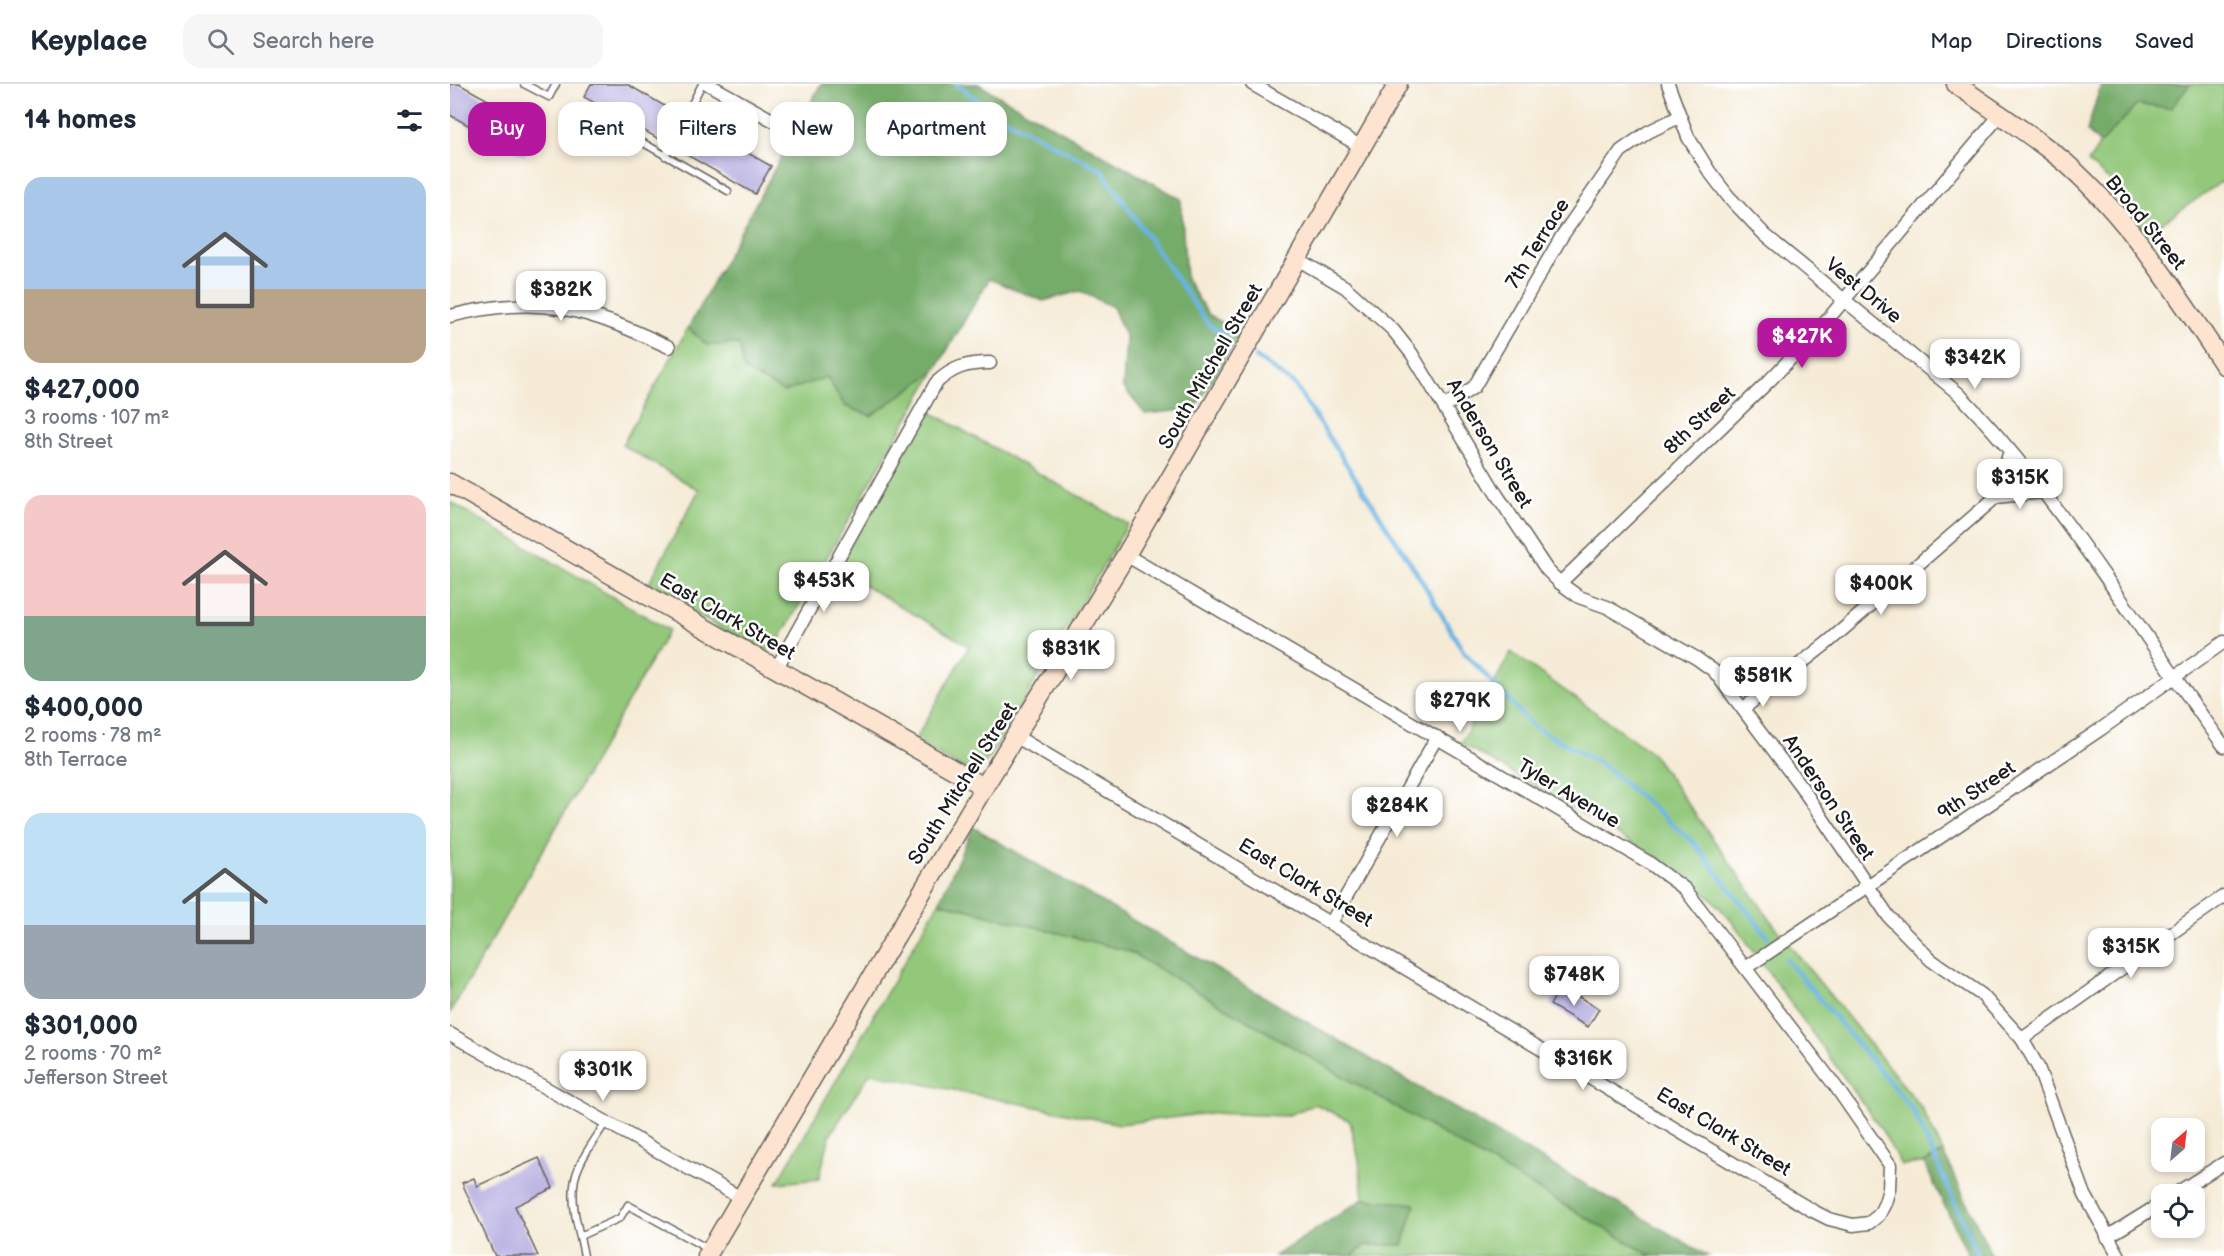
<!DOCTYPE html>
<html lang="en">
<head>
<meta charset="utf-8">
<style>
  :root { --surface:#fff; --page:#f6f6f7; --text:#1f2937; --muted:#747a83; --line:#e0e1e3; --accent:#b5179e }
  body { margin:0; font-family:"Balsamiq Sans",sans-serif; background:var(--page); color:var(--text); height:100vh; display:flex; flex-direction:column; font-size:22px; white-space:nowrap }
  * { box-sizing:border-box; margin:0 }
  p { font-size:20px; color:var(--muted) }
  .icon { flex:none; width:33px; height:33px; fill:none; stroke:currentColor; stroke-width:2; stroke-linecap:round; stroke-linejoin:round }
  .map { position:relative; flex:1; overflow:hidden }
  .panel { display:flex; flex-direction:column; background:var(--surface); width:450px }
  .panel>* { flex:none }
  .hud { position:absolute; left:18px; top:18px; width:570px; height:54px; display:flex; gap:12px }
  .needle { width:39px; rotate:28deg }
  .tools { position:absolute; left:1701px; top:1034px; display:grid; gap:12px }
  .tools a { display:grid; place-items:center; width:54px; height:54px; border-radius:12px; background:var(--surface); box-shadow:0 3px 9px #0003; font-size:30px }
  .price { position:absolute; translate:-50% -51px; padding:0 14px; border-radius:12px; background:#fff; color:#222; font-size:20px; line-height:39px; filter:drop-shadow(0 2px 3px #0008) }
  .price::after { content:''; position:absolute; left:50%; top:36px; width:18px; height:14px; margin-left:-9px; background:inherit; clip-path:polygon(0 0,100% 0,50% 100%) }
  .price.selected { background:var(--accent); color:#fff }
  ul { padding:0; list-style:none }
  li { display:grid; align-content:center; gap:12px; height:318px; padding:0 24px }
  li span { display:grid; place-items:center; height:186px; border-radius:18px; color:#555 }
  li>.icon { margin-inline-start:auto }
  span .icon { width:108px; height:108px; fill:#fffc; stroke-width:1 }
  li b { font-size:26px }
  h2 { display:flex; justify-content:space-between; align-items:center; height:72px; padding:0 24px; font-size:26px }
  .pill { padding:0 21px; border-radius:18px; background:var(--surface); box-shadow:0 3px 9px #0003; font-size:21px; line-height:54px }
  .pill.selected { background:var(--accent); color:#fff }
  header { display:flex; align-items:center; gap:36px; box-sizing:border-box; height:84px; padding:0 30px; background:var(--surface); border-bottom:2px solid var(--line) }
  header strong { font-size:28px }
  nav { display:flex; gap:33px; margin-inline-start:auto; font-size:21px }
  .search { width:420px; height:54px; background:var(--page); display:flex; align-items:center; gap:15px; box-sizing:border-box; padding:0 21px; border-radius:18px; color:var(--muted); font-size:22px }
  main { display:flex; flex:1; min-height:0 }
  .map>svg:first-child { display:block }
  .green { fill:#93c87a; stroke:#58724b; stroke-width:1.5 }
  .forest { fill:#76ac6a; stroke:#496443; stroke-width:1.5 }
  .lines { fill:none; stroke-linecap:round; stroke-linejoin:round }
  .stream { stroke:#69b4e2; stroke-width:4.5 }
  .building { fill:#b4ace0 }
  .lane-casing { stroke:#68645d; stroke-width:9 }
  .street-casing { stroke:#68645d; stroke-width:15 }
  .secondary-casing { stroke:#68645d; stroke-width:21 }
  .lane { stroke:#fff; stroke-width:6 }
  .street { stroke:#fff; stroke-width:12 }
  .secondary { stroke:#fde4d1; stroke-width:18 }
  .labels { text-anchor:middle; stroke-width:5; stroke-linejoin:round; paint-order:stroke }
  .street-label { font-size:20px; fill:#1c1c1c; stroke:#fff }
</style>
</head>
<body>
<header>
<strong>Keyplace</strong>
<div class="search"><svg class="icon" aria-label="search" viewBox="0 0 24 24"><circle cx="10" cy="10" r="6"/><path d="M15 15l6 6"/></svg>Search here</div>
<nav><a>Map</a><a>Directions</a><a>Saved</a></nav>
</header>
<main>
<section class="panel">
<h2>14 homes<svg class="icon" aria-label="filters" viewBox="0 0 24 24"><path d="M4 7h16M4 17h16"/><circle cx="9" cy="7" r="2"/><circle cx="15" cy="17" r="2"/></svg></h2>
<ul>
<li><span style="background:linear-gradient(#a9c7e8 60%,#b9a48a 0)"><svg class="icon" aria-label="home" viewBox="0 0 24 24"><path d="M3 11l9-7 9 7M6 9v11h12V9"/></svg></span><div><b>$427,000</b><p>3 rooms · 107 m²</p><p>8th Street</p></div></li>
<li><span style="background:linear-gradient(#f6c9c9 65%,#7fa58c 0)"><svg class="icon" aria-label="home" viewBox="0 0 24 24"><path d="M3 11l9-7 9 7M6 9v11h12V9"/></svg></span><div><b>$400,000</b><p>2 rooms · 78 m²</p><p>8th Terrace</p></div></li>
<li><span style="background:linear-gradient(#bfe0f5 60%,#9aa5b1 0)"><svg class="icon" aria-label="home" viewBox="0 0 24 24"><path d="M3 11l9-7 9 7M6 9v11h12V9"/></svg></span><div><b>$301,000</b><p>2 rooms · 70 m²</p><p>Jefferson Street</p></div></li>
</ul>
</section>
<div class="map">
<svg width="1774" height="1172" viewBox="0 0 1774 1172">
  <rect width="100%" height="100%" fill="#fff"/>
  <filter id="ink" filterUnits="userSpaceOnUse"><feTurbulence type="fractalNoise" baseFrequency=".0167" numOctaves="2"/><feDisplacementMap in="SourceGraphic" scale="12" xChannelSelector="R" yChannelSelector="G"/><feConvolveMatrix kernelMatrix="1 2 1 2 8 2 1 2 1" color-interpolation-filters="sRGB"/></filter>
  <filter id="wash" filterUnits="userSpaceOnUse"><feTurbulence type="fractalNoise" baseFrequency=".008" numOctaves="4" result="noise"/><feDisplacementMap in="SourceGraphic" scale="24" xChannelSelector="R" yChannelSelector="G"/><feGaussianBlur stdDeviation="1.35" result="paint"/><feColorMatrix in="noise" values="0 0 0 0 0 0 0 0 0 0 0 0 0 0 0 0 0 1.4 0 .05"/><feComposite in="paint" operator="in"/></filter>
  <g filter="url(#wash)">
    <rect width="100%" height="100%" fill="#f5ebd6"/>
    <g class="green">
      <path d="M1740 0H1774V101L1771 98 1697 150 1668 104 1638 78 1650 60 1687 21 1721 24Z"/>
      <path d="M238 244 257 261 289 260 377 293 395 322 421 332 485 287 325 563 312 568 197 503 249 406 172 361Z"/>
      <path d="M477 326 678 440 540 674 524 686 514 685 464 658 519 562 391 488 387 482Z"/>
      <path d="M0 418 219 546 0 929Z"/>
      <path d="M1061 568 1202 669 1329 848 1471 1023 1493 1068 1474 1079 1451 1081 1431 1045 1284 840 1263 816 1211 776 1011 659Z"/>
      <path d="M489 818 678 867 1202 1172H902L916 1161H953L965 1120 913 1115 909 1076 900 1037 865 1020 836 1032 761 1029 670 1040 420 989 380 1051 369 1095 327 1099Z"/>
    </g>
    <g class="forest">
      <path d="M371 0H528L731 115 736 195 758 230 790 250 745 325 695 330 673 303 676 254 663 223 630 207 593 217 539 195 485 287 421 332 395 322 377 293 334 308 294 286 289 260 257 261 238 244Z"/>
      <path d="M1651 0H1740L1721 24 1687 21 1650 60 1637 47Z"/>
      <path d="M523 743 1258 1172H1202L678 867 489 818Z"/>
      <path d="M1493 1068 1542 1172H1519L1474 1079Z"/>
      <path d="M913 1115 965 1120 953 1161H916L902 1172H825Z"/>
    </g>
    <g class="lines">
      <g class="stream">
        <path d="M506 0 553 34 652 86 757 239 779 254"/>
        <path d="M806 273 845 301 969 492 1013 567 1083 642 1153 681 1243 758 1318 853"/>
        <path d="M1336 875 1463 1026 1529 1172"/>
      </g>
    </g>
    <g id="blocks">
      <g class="building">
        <path d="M0 0H9L89 44 74 72 0 31Z"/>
        <path d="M141 0H177L230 31 216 59 134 13Z"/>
        <path d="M239 36 321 82 305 110 225 64Z"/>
        <path d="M1111 902 1149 925 1138 943 1100 921Z"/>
        <path d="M89 1074 103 1104 65 1122 88 1172H45L12 1099 24 1094 27 1102Z"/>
      </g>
    </g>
  </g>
  <g filter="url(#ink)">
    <use href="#blocks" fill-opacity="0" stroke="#68645d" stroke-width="1.5"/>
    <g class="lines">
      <g class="lane-casing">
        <g id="lane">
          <path d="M74 0 99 13 106 0"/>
          <path d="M139 28 278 107"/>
          <path d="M215 72 252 0"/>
          <path d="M130 1152 170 1134 178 1121 260 1166"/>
          <path d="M134 1172C130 1149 121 1125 124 1101 126 1079 145 1056 156 1038"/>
        </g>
      </g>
      <g class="street-casing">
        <g id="street">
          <path d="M258 0 333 42"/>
          <path d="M802 0 912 63"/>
          <path d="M1218 0 1238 53 1259 87 1278 112 1315 151 1509 310C1610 413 1688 546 1774 662"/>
          <path d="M849 176 895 203 943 246 962 270 1047 411 1097 486 1110 499 1129 513 1157 523 1246 574 1264 587 1352 704 1439 833 1481 876 1532 911 1572 955 1588 983 1635 1111 1669 1172"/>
          <path d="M0 232C91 210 136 224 219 263"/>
          <path d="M995 322 1024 303 1112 152 1171 67 1198 48 1229 33"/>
          <path d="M1546 413 1592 408"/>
          <path d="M1110 499 1319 297 1373 241 1550 31"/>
          <path d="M326 585 486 299C503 283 517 279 540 279"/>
          <path d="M1294 624 1377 559 1546 413 1560 367"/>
          <path d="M567 653 1363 1127 1379 1135 1403 1141 1419 1139 1429 1131 1435 1119 1439 1105 1440 1081 1386 1003 1235 805 1198 778 676 471"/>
          <path d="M881 839 987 653"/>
          <path d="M1297 883 1651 645 1774 558"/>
          <path d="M0 950 291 1114"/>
          <path d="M1572 955 1774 812"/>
          <path d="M1725 1110 1774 1079"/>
          <path d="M1657 1153 1712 1119"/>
        </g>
      </g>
      <g class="secondary-casing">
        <g id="secondary">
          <path d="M1506 0C1542 26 1583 51 1617 80 1680 136 1728 211 1774 281"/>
          <path d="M0 399 534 703"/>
          <path d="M257 1172 534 703 676 471 948 0"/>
        </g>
      </g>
      <use href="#lane" class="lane"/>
      <use href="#street" class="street"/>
      <use href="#secondary" class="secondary"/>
    </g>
  </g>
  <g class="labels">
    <g class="street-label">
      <text transform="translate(1696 138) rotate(51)" y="7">Broad Street</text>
      <text transform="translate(1087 159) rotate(-58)" y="7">7th Terrace</text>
      <text transform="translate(1414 206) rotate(39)" y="7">Vest Drive</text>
      <text transform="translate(760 282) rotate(-60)" y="7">South Mitchell Street</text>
      <text transform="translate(1249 336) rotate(-43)" y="7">8th Street</text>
      <text transform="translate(1040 359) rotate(59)" y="7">Anderson Street</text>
      <text transform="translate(278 532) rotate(30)" y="7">East Clark Street</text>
      <text transform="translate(512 699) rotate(-58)" y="7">South Mitchell Street</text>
      <text transform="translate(1526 706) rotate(-34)" y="7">9th Street</text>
      <text transform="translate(1119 709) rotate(31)" y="7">Tyler Avenue</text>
      <text transform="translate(1379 713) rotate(56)" y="7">Anderson Street</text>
      <text transform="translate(856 798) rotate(31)" y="7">East Clark Street</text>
      <text transform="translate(1274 1047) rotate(31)" y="7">East Clark Street</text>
    </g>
  </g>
</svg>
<div class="tools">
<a><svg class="needle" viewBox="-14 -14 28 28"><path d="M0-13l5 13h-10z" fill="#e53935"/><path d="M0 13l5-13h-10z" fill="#747a83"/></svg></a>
<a><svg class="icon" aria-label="locate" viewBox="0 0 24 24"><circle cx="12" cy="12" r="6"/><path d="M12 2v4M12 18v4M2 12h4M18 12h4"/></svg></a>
</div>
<b class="price" style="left:111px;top:238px">$382K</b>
<b class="price selected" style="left:1352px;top:285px">$427K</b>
<b class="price" style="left:1525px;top:306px">$342K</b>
<b class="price" style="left:1570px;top:426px">$315K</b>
<b class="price" style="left:374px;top:529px">$453K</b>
<b class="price" style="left:1431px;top:532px">$400K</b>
<b class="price" style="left:621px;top:597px">$831K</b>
<b class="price" style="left:1313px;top:624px">$581K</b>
<b class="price" style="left:1010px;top:649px">$279K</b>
<b class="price" style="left:947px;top:754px">$284K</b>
<b class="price" style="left:1681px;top:895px">$315K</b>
<b class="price" style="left:1124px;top:923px">$748K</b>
<b class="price" style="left:1133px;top:1007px">$316K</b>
<b class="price" style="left:153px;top:1018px">$301K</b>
<div class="hud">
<a class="pill selected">Buy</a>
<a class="pill">Rent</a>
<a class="pill">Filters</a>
<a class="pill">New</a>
<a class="pill">Apartment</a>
</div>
</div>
</main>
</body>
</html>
